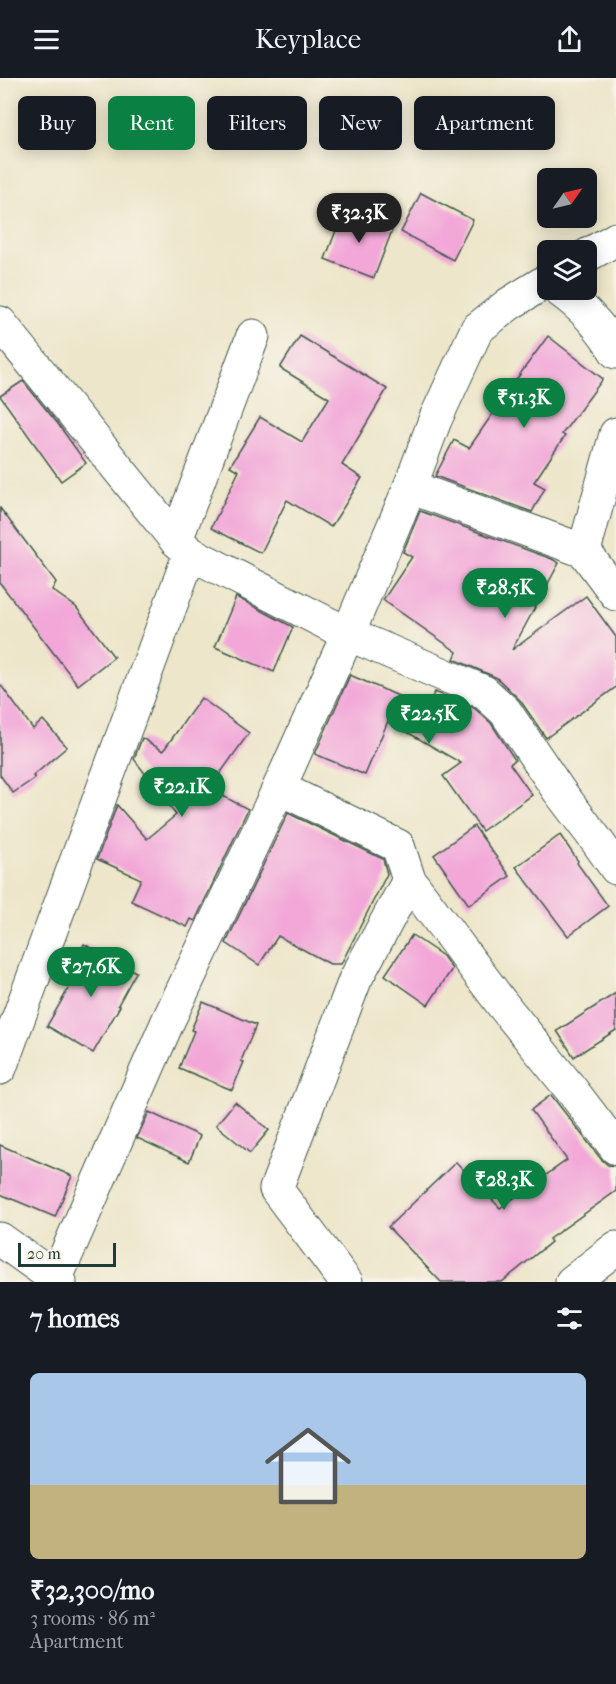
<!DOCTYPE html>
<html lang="en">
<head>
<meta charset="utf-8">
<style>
  :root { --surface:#171b24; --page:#242831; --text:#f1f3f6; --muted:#9ea1a6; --accent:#0b8043 }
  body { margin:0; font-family:"IM FELL French Canon",serif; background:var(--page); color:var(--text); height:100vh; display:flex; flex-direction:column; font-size:22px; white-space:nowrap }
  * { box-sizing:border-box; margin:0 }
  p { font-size:20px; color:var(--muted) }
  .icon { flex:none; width:33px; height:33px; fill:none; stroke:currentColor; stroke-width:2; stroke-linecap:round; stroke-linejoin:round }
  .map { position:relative; height:1204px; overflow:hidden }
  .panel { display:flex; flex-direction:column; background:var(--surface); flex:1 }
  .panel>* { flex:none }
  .guide { position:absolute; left:18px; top:18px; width:580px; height:54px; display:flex; gap:12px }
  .needle { width:39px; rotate:56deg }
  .controls { position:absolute; left:537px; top:90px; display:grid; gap:12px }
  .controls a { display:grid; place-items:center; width:60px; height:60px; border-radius:9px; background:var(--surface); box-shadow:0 3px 15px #0003; font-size:30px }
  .scale { position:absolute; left:18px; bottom:15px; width:98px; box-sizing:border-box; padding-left:6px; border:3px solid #1f3d34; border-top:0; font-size:16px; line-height:21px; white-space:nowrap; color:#1f3d34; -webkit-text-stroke:4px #f7f3e8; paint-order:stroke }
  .price { position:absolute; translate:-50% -51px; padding:0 14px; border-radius:21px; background:var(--accent); color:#fff; font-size:20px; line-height:39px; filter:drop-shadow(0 2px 3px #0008) }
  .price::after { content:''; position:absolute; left:50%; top:36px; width:18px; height:14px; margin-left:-9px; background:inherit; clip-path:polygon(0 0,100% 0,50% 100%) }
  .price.selected { background:#222; color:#fff }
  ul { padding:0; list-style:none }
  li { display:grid; align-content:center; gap:12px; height:318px; padding:0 30px }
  li span { display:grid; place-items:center; height:186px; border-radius:9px; color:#555 }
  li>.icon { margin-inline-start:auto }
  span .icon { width:108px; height:108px; fill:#fffc; stroke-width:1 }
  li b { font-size:26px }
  h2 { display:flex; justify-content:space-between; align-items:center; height:72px; padding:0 30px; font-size:26px }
  .pill { padding:0 21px; border-radius:9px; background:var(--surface); box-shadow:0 3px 15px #0003; font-size:21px; line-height:54px }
  .pill.selected { background:var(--accent); color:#fff }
  header { display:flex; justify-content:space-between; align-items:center; height:78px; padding:0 30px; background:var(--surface); font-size:27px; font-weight:600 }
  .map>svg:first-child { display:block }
  .building { fill:#f2a7d8 }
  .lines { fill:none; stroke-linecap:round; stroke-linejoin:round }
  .street-casing { stroke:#3e564a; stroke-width:35 }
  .street { stroke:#fff; stroke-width:33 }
</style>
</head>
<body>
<header><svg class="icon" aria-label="menu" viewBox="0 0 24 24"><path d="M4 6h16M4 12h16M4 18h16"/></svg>Keyplace<svg class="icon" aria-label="share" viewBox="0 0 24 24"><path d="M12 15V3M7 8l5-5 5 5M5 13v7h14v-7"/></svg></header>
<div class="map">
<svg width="616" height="1204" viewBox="0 0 616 1204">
  <rect width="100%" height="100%" fill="#f7f3e8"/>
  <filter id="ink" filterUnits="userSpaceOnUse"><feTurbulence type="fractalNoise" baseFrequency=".0167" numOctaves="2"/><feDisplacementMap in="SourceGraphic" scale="12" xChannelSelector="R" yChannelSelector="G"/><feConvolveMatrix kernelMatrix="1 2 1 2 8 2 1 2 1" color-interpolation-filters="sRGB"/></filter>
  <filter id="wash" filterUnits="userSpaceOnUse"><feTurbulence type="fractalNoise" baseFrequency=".008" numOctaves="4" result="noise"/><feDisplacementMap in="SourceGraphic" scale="24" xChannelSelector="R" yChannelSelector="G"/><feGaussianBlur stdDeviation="1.35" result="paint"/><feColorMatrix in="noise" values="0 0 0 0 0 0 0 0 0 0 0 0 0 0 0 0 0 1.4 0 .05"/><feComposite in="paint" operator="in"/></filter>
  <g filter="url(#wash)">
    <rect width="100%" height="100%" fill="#ede6ca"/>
    <g id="blocks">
      <g class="building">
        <path d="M421 115 473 142 453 182 401 154Z"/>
        <path d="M344 132 393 150 374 200 325 181Z"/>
        <path d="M300 258 387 311 342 387 362 400 331 449 287 422 261 475 211 450 239 393 230 388 260 339 302 364 329 320 280 290Z"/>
        <path d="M548 258 603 301 562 356 565 358 534 404 545 410 532 434 435 398 454 362 469 370 523 292Z"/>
        <path d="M23 303 58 346 86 385 61 403 0 318Z"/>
        <path d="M0 430 56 504 52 512 76 529 114 579 78 607 0 505Z"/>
        <path d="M420 433 552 481 559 485 512 572 586 518 616 559V609L546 660 520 622 497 600 454 581 457 574 383 522 412 479 403 474Z"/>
        <path d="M236 519 293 549 274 594 215 569Z"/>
        <path d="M350 597 426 630 435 614 474 630 491 645 515 682 510 686 532 717 482 753 443 698 461 685 388 643 365 697 315 676Z"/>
        <path d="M0 606 33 651 43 642 67 669 33 698 35 700 13 715 0 697Z"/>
        <path d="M201 620 249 655 209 711 248 731 195 843 191 841 187 849 131 823 141 801 97 781 117 727 147 761 176 737 134 681 142 660 163 673Z"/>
        <path d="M288 735 383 781 387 796 341 886H330L278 858 259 887 226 865Z"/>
        <path d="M474 748 510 798 469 827 434 777Z"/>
        <path d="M560 757 578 783 577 785 608 828 568 858 516 789Z"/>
        <path d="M412 857 443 878 452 891 428 927 385 897Z"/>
        <path d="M84 866 136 894 118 927 120 928 93 975 47 948 75 899 68 896Z"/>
        <path d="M616 915V952L574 979 557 953Z"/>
        <path d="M203 924 256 947 241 983 244 984 232 1012 179 990 194 953 191 952Z"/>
        <path d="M551 1017 601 1081 608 1087 616 1088V1113L549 1161 551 1164 502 1204H441L388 1149 456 1084 500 1130 567 1082 531 1032Z"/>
        <path d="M235 1024 269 1052 250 1075 216 1047Z"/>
        <path d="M149 1034 200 1058 189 1084 137 1060Z"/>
        <path d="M0 1067 72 1098 55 1139 0 1116Z"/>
      </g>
    </g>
  </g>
  <g filter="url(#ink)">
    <use href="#blocks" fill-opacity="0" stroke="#3e564a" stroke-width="1.5"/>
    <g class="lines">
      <g class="street-casing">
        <g id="street">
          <path d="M586 178 616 161"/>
          <path d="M559 212C582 228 602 250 616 274"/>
          <path d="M0 245 176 462 190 475 348 556 484 614 505 633 559 713 597 763 616 790"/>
          <path d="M410 409 584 473 616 516"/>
          <path d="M176 462 253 258"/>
          <path d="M584 473 616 356"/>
          <path d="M279 710 398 768 409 802 502 926 574 1015 616 1070"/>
          <path d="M0 990 190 475"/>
          <path d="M0 1161 60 1204"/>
          <path d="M56 1200 168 943 279 710 348 556 410 409 435 342 477 251 509 226 548 202"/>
          <path d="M346 1204 276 1111 355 902 409 802"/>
          <path d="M572 1204 616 1170"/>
        </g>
      </g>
      <use href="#street" class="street"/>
    </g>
  </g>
</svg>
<div class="controls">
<a><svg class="needle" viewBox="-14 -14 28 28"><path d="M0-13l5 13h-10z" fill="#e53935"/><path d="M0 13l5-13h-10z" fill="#9ea1a6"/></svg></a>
<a><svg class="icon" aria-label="layers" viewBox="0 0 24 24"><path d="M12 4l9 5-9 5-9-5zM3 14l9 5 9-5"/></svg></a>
</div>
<div class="scale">20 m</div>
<b class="price selected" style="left:359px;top:166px">₹32.3K</b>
<b class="price" style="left:524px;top:351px">₹51.3K</b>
<b class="price" style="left:505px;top:541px">₹28.5K</b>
<b class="price" style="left:429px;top:667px">₹22.5K</b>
<b class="price" style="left:182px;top:740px">₹22.1K</b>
<b class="price" style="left:91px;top:920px">₹27.6K</b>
<b class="price" style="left:504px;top:1133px">₹28.3K</b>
<div class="guide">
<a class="pill">Buy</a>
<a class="pill selected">Rent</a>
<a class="pill">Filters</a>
<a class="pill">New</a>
<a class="pill">Apartment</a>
</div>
</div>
<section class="panel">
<h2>7 homes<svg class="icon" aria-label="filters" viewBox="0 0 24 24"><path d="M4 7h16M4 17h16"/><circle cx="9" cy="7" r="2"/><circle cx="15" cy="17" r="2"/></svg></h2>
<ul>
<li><span style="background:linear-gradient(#a9c7e8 60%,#c2b280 0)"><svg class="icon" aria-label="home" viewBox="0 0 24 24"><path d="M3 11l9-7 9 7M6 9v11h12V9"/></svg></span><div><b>₹32,300/mo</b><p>3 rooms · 86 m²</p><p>Apartment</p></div></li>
</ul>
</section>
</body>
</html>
